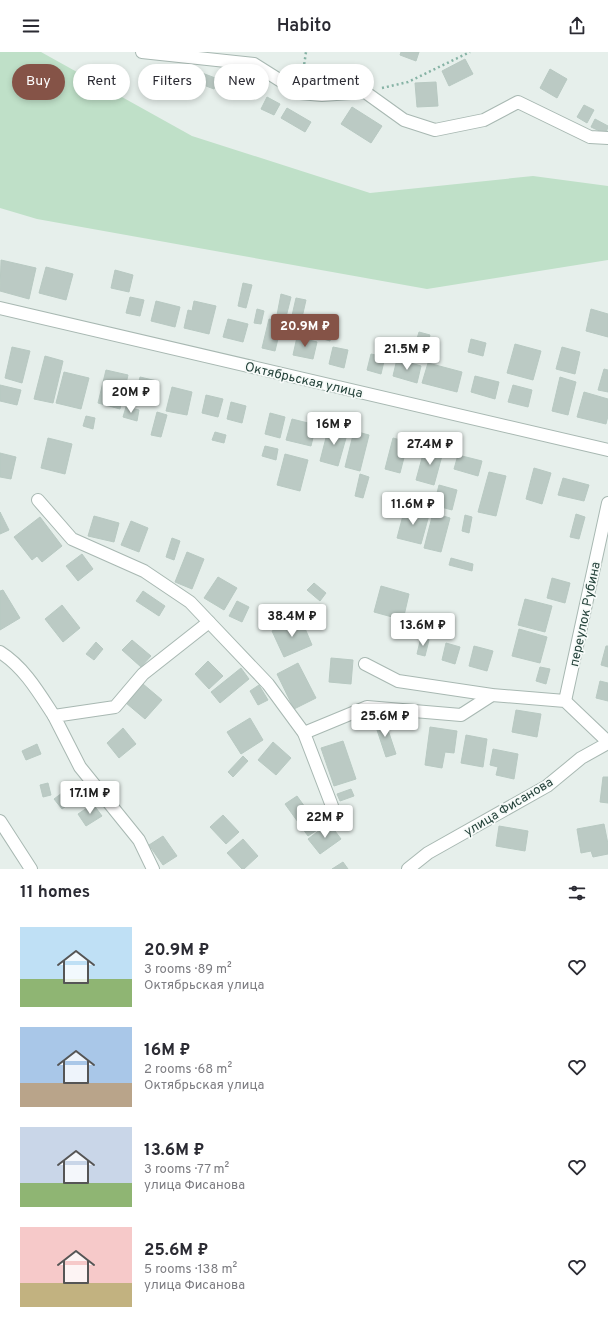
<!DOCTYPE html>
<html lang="en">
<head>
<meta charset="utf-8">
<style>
  :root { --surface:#fff; --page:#f2f2f3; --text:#2b2b33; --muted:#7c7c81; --accent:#855347 }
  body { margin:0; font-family:Overpass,sans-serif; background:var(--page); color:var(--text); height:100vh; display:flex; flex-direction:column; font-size:15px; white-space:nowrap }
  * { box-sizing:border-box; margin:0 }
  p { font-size:13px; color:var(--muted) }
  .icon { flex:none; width:22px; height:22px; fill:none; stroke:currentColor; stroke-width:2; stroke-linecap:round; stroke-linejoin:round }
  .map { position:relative; height:817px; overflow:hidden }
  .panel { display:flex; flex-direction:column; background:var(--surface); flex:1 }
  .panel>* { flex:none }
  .banner { position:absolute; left:12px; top:12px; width:400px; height:36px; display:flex; gap:8px }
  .price { position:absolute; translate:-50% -34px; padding:0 9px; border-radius:4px; background:#fff; color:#222; font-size:13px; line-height:26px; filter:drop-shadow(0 1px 2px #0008) }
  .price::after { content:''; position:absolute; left:50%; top:24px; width:12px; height:9px; margin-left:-6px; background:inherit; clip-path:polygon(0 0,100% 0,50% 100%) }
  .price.on { background:var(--accent); color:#fff }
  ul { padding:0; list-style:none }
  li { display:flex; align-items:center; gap:12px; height:100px; padding:0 20px }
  li span { display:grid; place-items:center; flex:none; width:112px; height:80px; border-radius:0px; color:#555 }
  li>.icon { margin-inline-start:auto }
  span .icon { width:48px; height:48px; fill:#fffc; stroke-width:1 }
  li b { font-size:17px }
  h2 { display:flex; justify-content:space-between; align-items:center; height:48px; padding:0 20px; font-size:17px }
  .pill { padding:0 14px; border-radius:18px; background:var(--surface); box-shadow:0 2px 6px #0003; font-size:14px; line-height:36px }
  .pill.on { background:var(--accent); color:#fff }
  header { display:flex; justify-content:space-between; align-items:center; height:52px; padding:0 20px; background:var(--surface); font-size:18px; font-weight:600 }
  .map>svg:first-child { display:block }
  .green { fill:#bfe0c8 }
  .building { fill:#bbcac4; stroke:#b8c9c2 }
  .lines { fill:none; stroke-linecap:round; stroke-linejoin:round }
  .minor-casing { stroke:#a8b8b2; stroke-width:14 }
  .path { stroke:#86b3a5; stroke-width:2.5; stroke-dasharray:2 3; stroke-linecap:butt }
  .minor { stroke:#fff; stroke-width:12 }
  .labels { text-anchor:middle; stroke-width:3.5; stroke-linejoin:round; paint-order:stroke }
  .street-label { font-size:13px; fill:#24423a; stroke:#f7fbf9 }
</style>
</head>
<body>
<header><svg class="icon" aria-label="menu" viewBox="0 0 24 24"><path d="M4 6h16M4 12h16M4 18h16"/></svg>Habito<svg class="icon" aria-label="share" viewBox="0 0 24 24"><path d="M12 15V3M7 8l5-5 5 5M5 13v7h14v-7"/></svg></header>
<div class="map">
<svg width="608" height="817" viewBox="0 0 608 817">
  <rect width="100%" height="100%" fill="#e6efeb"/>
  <path class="green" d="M0 0H41L192 84 370 141 533 124 608 134V208L427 237 37 167 0 156Z"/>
  <g class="building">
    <path d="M401 0H419L416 9 400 3Z"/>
    <path d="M465 7 473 22 449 34 442 19Z"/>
    <path d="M550 17 567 27 557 46 540 36Z"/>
    <path d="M194 18 218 27 214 37 190 28Z"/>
    <path d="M436 30 438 54 417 55 415 31Z"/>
    <path d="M267 45 280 52 274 63 261 57Z"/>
    <path d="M584 53 594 58 587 71 577 65Z"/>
    <path d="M352 55 382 74 371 91 341 72Z"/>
    <path d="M287 56 311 70 305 80 281 66Z"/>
    <path d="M595 67 608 74 606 82 591 75Z"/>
    <path d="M1 208 36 216 29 247 0 239Z"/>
    <path d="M46 215 73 222 66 248 39 241Z"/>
    <path d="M115 218 133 223 129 240 111 236Z"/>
    <path d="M243 231 252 233 246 256 238 254Z"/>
    <path d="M281 242 291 245 286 265 277 263Z"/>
    <path d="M130 245 144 248 140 264 126 261Z"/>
    <path d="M296 246 306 248 301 270 291 268Z"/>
    <path d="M156 249 180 255 175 275 151 269Z"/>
    <path d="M194 249 216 254 209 282 184 276 188 258 192 259Z"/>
    <path d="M257 257 264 259 261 272 254 271Z"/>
    <path d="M591 257 608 262V285L586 279Z"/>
    <path d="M325 265 335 267 330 289 320 286Z"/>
    <path d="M228 267 248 272 243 290 223 285Z"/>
    <path d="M269 267 282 270 275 299 262 296Z"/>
    <path d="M419 280 430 283 423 310 411 307Z"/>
    <path d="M297 285 317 290 313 307 293 303Z"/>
    <path d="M471 287 486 291 483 304 468 300Z"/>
    <path d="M515 292 541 299 533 328 507 321Z"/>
    <path d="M12 295 30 299 22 331 5 326Z"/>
    <path d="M333 295 348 298 344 316 329 312Z"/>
    <path d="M562 295 580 300 575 322 556 317Z"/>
    <path d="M371 302 385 305 381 322 367 318Z"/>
    <path d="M45 304 63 309 53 351 34 347Z"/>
    <path d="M397 307 421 314 417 331 393 324Z"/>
    <path d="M428 311 462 320 457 340 422 331Z"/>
    <path d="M604 317 608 318V340L598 338Z"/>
    <path d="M106 318 128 323 120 357 98 351Z"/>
    <path d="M64 320 89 326 81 357 56 351Z"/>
    <path d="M475 324 499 330 495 347 471 340Z"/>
    <path d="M140 325 157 329 153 346 136 342Z"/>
    <path d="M560 325 576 330 568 363 552 359Z"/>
    <path d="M0 333 21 338 17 353 0 349Z"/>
    <path d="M513 333 532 338 528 355 508 350Z"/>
    <path d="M172 335 192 340 187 363 166 359Z"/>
    <path d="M584 340 608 347V364L606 372 577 365Z"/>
    <path d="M206 343 223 347 218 365 202 361Z"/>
    <path d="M231 350 246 354 242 371 227 367Z"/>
    <path d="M126 355 139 358 137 369 123 365Z"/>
    <path d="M157 360 167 363 161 385 151 383Z"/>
    <path d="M270 361 285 365 280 386 265 382Z"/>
    <path d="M86 364 95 366 93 377 83 374Z"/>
    <path d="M292 367 316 373 311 394 286 388Z"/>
    <path d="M329 374 348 379 338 414 320 409Z"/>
    <path d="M354 379 369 383 360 419 345 415Z"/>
    <path d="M215 380 226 383 224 391 212 388Z"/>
    <path d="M48 386 72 392 65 422 41 416Z"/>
    <path d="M393 386 408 390 400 421 385 417Z"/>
    <path d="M265 394 278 397 276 408 262 404Z"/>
    <path d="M425 395 443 400 434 433 416 428Z"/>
    <path d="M0 401 16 405 11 427 0 425Z"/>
    <path d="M285 402 308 408 300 439 277 433Z"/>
    <path d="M458 403 482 409 478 424 454 417Z"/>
    <path d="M534 416 551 421 542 452 526 447Z"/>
    <path d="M489 420 506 424 496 464 478 460Z"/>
    <path d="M360 422 369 425 363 446 355 444Z"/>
    <path d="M563 426 589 433 584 449 558 443Z"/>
    <path d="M439 433 457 438 452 458 434 453Z"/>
    <path d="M405 456 429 463 421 492 397 486Z"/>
    <path d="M0 460 9 478 0 482Z"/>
    <path d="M433 461 450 466 441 500 424 496Z"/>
    <path d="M576 462 585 465 579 487 570 485Z"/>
    <path d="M465 463 472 465 469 481 462 479Z"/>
    <path d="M94 464 119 471 114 490 88 484Z"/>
    <path d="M40 465 62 494 42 510 37 504 32 508 14 485Z"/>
    <path d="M131 469 148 476 139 500 121 493Z"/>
    <path d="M172 486 180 489 174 508 166 505Z"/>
    <path d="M187 500 204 507 192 537 175 530Z"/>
    <path d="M82 502 93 517 78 529 66 514Z"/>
    <path d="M451 506 473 512 472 519 449 513Z"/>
    <path d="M218 525 237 536 224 558 204 546Z"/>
    <path d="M552 526 570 531 565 551 547 546Z"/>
    <path d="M314 531 326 541 320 549 307 538Z"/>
    <path d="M381 534 409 542 403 568 374 560Z"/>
    <path d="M3 538 20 566 0 578V539Z"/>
    <path d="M143 539 165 554 159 564 136 549Z"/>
    <path d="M525 547 552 554 545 580 518 573Z"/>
    <path d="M237 549 249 555 242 570 229 564Z"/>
    <path d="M62 553 80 576 63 590 45 567Z"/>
    <path d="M301 567 312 593 284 605 272 579Z"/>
    <path d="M519 577 547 585 540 611 512 604Z"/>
    <path d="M421 585 429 588 425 604 417 602Z"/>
    <path d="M132 588 151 604 141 615 122 598Z"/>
    <path d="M96 590 103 597 94 608 86 602Z"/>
    <path d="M446 591 460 595 455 612 442 608Z"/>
    <path d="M474 594 493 599 487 619 469 614Z"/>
    <path d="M606 594H608V615L601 613Z"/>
    <path d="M331 606 353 608 351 632 329 630Z"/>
    <path d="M208 609 223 624 209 637 195 622Z"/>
    <path d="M298 611 316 646 294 657 277 622Z"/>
    <path d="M540 615 550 617 546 632 536 629Z"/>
    <path d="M241 616 249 627 220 651 211 640Z"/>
    <path d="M600 629 608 631V649L596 646Z"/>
    <path d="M143 632 162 648 145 667 126 651Z"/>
    <path d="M259 633 268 648 258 653 250 639Z"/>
    <path d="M516 658 541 662 537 685 512 680Z"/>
    <path d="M250 666 263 688 241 702 227 680Z"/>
    <path d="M384 666 396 702 386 705 374 669Z"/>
    <path d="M430 675 457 679 454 701 445 700 442 716 425 713Z"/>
    <path d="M123 676 136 692 119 706 107 691Z"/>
    <path d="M466 683 487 687 483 715 461 711Z"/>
    <path d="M343 689 356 727 334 734 321 696Z"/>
    <path d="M273 690 291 706 276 723 258 708Z"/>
    <path d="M37 692 41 702 26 708 22 699Z"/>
    <path d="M493 697 518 702 514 727 496 723 498 715 490 713Z"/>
    <path d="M243 704 248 709 233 725 228 720Z"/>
    <path d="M603 725H608V751L600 750Z"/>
    <path d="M48 731 51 743 43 745 40 733Z"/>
    <path d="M70 735 77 746 62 757 54 747Z"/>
    <path d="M351 737 354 744 340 749 337 742Z"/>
    <path d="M297 744 320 776 308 784 285 752Z"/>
    <path d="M93 752 102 764 86 774 78 762Z"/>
    <path d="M223 763 239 780 226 792 210 775Z"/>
    <path d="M329 771 341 787 320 802 308 787Z"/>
    <path d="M604 772 608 792V802L593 805 591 799 581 801 577 777Z"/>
    <path d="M499 774 528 779 525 799 496 794Z"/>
    <path d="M163 784 177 804 163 813 149 793Z"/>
    <path d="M243 787 258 804 244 817H242L227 801Z"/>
    <path d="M343 810 348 817H332Z"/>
  </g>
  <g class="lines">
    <g class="minor-casing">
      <g id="minor">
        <path d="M142 0 254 12 300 41 322 43 365 40 404 68 435 78 484 68 518 50 590 85 608 86"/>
        <path d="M0 256 608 398"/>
        <path d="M38 448 72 487 144 519 190 550 209 570 268 632 304 681 332 754"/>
        <path d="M0 600C24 615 39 641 54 664"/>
        <path d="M365 612 398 629 492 643 565 649 608 690"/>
        <path d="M565 649 608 451"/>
        <path d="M304 681 367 655 461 663 492 643"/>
        <path d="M0 769 31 817"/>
        <path d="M153 817 139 788 80 715 54 664 115 655 143 622 209 570"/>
        <path d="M408 817 428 801 547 734 581 706 608 691"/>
      </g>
    </g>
    <g class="path">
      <path d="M302 27 306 0"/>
      <path d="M382 36 408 30 470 0"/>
    </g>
    <use href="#minor" class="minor"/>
  </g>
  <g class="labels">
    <g class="street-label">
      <text transform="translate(304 327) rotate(13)" y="5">Октябрьская улица</text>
      <text transform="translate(584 562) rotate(-78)" y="5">переулок Рубина</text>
      <text transform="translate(508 754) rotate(-31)" y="5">улица Фисанова</text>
    </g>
  </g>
</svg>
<b class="price on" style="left:305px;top:296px">20.9M ₽</b>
<b class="price" style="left:407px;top:319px">21.5M ₽</b>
<b class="price" style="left:131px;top:362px">20M ₽</b>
<b class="price" style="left:334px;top:394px">16M ₽</b>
<b class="price" style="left:430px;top:414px">27.4M ₽</b>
<b class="price" style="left:413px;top:474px">11.6M ₽</b>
<b class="price" style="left:292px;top:586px">38.4M ₽</b>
<b class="price" style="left:423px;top:595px">13.6M ₽</b>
<b class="price" style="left:385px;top:686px">25.6M ₽</b>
<b class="price" style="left:90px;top:763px">17.1M ₽</b>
<b class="price" style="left:325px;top:787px">22M ₽</b>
<div class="banner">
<a class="pill on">Buy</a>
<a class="pill">Rent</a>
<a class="pill">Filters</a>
<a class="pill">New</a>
<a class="pill">Apartment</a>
</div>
</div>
<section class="panel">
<h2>11 homes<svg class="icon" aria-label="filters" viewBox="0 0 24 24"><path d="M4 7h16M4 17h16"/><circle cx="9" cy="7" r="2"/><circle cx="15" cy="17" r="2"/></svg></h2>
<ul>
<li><span style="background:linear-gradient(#bfe0f5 65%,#8fb573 0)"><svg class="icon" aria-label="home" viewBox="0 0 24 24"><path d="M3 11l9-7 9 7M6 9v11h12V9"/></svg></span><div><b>20.9M ₽</b><p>3 rooms · 89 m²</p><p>Октябрьская улица</p></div><svg class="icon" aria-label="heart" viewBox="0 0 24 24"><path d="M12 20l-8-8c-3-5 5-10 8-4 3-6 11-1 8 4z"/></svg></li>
<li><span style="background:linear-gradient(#a9c7e8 70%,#b9a48a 0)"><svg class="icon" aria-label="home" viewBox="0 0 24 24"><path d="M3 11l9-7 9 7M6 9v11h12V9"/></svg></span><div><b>16M ₽</b><p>2 rooms · 68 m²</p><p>Октябрьская улица</p></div><svg class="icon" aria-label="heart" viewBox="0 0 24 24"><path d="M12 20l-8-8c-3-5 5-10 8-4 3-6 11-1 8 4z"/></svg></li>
<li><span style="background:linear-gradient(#c9d6e8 70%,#8fb573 0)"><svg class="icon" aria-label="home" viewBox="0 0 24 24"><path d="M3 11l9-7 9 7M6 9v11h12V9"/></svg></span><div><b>13.6M ₽</b><p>3 rooms · 77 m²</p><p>улица Фисанова</p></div><svg class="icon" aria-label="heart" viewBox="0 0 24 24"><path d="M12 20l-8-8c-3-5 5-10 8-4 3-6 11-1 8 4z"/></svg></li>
<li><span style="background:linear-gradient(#f6c9c9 70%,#c2b280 0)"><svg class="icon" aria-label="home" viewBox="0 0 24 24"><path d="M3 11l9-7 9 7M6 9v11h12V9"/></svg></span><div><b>25.6M ₽</b><p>5 rooms · 138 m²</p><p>улица Фисанова</p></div><svg class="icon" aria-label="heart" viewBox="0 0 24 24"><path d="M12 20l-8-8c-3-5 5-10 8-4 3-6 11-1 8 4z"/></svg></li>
</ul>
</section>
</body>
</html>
